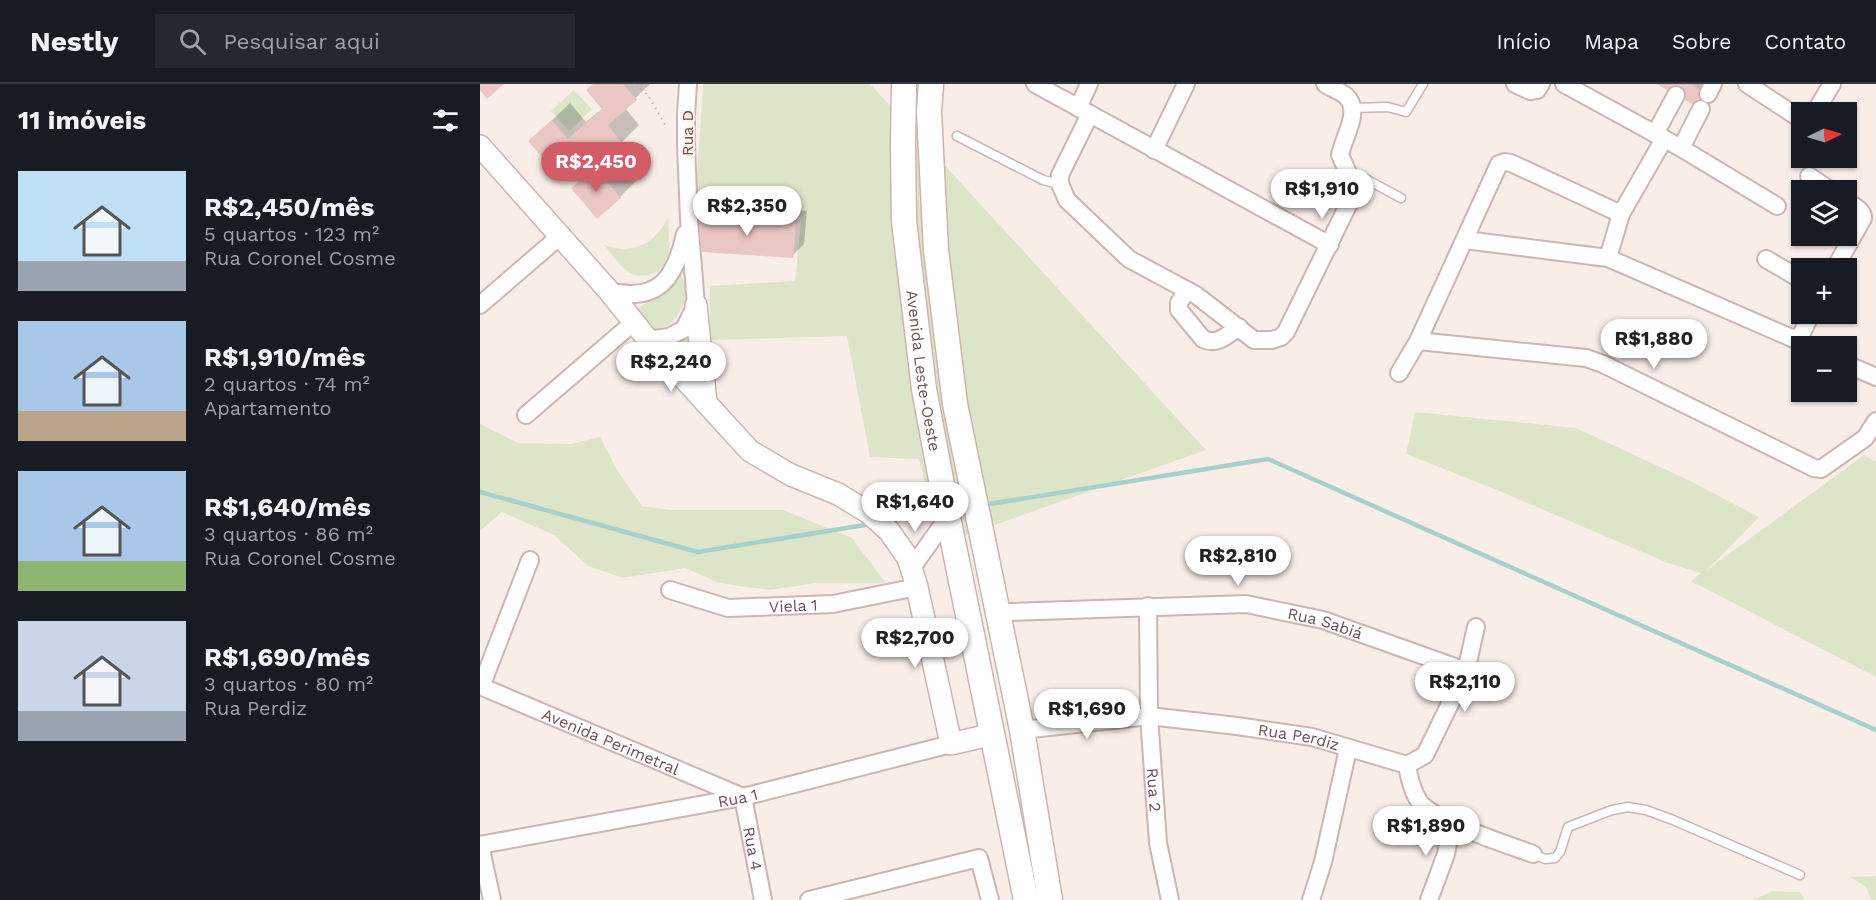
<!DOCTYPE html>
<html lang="pt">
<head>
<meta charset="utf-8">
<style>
  :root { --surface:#171b24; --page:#242831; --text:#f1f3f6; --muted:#9ea1a6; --line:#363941; --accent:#d35d66 }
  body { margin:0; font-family:"Work Sans",sans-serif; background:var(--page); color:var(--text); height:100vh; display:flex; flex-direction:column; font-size:22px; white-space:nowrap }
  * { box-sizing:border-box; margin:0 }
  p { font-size:20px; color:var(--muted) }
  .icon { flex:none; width:33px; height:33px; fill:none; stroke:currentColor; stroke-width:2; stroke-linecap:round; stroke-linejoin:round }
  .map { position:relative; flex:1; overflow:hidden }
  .drawer { display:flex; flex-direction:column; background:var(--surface); width:480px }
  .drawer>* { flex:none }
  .needle { width:39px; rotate:85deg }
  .fabs { position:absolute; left:1311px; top:18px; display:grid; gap:12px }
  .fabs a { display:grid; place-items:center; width:66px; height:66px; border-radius:0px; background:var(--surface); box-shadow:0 2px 4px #0004; font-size:30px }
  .price { position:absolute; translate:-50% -51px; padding:0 14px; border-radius:21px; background:#fff; color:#222; font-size:20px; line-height:39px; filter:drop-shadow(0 2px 3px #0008) }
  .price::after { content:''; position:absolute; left:50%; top:36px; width:18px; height:14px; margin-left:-9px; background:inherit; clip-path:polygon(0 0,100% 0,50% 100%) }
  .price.selected { background:var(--accent); color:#fff }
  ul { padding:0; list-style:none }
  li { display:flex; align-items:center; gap:18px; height:150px; padding:0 18px }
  li span { display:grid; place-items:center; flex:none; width:168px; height:120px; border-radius:0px; color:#555 }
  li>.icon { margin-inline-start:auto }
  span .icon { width:72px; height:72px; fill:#fffc; stroke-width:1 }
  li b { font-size:26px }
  h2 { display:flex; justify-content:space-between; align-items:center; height:72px; padding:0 18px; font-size:26px }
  header { display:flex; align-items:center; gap:36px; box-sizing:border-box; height:84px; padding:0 30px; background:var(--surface); border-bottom:2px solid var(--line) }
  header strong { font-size:28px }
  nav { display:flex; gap:33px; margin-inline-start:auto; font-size:21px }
  .search { width:420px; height:54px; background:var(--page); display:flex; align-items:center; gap:15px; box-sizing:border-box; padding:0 21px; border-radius:0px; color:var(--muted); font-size:22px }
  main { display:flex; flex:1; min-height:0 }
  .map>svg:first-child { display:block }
  .green { fill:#dde5c8 }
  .shadow { fill:#0003 }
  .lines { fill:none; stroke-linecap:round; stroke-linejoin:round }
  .stream { stroke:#a6d1cb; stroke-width:4.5 }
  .building { fill:#ebc7c3 }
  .service-casing { stroke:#ccb5b2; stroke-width:11 }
  .minor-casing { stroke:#ccb5b2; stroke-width:20 }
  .tertiary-casing { stroke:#ccb5b2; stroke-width:24 }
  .secondary-casing { stroke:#ceb4b0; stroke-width:27 }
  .path { stroke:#d0aaa6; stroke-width:2; stroke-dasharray:1.5 4.5; stroke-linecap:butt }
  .service { stroke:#fff; stroke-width:8 }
  .minor { stroke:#fff; stroke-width:16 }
  .tertiary { stroke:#fff; stroke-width:21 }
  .secondary { stroke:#fff; stroke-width:24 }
  .labels { text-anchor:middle; stroke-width:4.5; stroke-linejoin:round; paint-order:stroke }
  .street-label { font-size:16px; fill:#70514f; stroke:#fdf2ed }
</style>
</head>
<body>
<header>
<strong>Nestly</strong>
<div class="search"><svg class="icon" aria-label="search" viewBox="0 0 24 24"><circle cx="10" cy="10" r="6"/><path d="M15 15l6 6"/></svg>Pesquisar aqui</div>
<nav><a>Início</a><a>Mapa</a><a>Sobre</a><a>Contato</a></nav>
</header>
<main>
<section class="drawer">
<h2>11 imóveis<svg class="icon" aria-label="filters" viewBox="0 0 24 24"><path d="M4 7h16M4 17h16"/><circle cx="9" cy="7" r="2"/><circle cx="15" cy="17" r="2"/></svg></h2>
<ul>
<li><span style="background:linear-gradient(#bfe0f5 75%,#9aa5b1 0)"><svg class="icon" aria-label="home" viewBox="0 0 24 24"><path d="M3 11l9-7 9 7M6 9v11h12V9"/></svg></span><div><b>R$2,450/mês</b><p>5 quartos · 123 m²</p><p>Rua Coronel Cosme</p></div></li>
<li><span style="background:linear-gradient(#a9c7e8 75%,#b9a48a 0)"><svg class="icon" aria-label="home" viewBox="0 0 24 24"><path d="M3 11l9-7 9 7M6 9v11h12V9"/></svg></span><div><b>R$1,910/mês</b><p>2 quartos · 74 m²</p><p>Apartamento</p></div></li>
<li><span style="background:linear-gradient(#a9c7e8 75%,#8fb573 0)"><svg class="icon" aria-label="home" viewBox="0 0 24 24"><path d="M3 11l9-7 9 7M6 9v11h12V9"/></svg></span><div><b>R$1,640/mês</b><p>3 quartos · 86 m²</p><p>Rua Coronel Cosme</p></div></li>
<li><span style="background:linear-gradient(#c9d6e8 75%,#9aa5b1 0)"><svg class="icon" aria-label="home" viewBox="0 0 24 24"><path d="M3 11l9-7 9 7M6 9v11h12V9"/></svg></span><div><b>R$1,690/mês</b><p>3 quartos · 80 m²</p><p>Rua Perdiz</p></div></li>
</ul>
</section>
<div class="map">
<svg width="1396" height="816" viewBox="0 0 1396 816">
  <rect width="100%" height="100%" fill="#f9ede8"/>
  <g class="green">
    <path d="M223 0H390L726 366 461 460 439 375 390 373 367 252 230 256V202L315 197 322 129 215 126Z"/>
    <path d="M94 6 112 25 89 47 71 27Z"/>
    <path d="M188 133C189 153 195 184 169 191 163 192 155 192 150 189 140 183 132 170 124 161 152 171 176 160 188 133Z"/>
    <path d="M200 188 206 203 204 219 196 234 187 242 175 245 156 226 178 209Z"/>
    <path d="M209 245 218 305 179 260Z"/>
    <path d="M935 328 1096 344 1206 395 1279 433 1227 486 1384 371 1396 378V593L1211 497 1221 489 1188 479 1017 406 926 370Z"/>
    <path d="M0 340 38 359 91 360 120 353 137 386 162 422 191 426H303L372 454 406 499H335L290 506 239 499 205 484 143 494 108 482 74 451 22 428 0 447Z"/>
    <path d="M1396 792V816H1391L1386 803 1370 793Z"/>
    <path d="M1293 807 1320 808 1325 816H1273Z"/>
  </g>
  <g class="shadow">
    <path d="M115 0H170L145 24 159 41 133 67 157 96 140 113 93 105 120 79 103 60 50 57 90 19 106 38 123 24Z"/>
    <path d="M1199 0H1223L1224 8 1218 14 1208 10 1202 1Z"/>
    <path d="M233 121 327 127 324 160 312 172 221 133Z"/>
  </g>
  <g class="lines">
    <g class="stream">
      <path d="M0 408 218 468 385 441"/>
      <path d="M503 421 788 375 1396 646"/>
      <path d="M413 436 458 429"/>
    </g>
  </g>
  <g class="building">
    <path d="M0 0H24L7 15 0 6Z"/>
    <path d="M113 0H143L157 16 128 41 143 60 119 81 103 62 74 87 48 57 72 36 88 55 122 25 106 6Z"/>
    <path d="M1177 0H1211L1219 5 1218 10 1219 15 1212 20 1205 16 1206 10 1201 2 1195 1 1187 6Z"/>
    <path d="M115 84 141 114 117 135 91 104Z"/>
    <path d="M219 132 316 139 313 174 222 168Z"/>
  </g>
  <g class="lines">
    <g class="service-casing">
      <g id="service">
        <path d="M872 24 908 23 926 28 943 0"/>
        <path d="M477 52 563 96 580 100"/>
        <path d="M870 95 884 94 921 114"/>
        <path d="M1053 770 1065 775 1075 774 1080 768 1088 743 1132 726 1148 723 1166 726 1193 736 1320 791"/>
      </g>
    </g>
    <g class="minor-casing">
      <g id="minor">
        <path d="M555 0 850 161"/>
        <path d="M1035 0 1050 7 1057 6 1061 0"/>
        <path d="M1084 0 1201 64 1297 122"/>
        <path d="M1267 0 1322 36"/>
        <path d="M1228 10 1233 0"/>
        <path d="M598 24 609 0"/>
        <path d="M1335 28 1352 0"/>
        <path d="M610 30 580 91V100L587 116 649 175 716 211 774 256H792L801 253 806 248 874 109V102L860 71C863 54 882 27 866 12 860 7 851 4 845 0"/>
        <path d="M1175 50 1196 11"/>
        <path d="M1201 64 1221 25"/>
        <path d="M674 66 706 0"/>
        <path d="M1329 92 1350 106"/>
        <path d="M985 156 1128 174 1141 130 1184 55"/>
        <path d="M1128 174 1330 262"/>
        <path d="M1286 175 1322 196"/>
        <path d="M1355 184 1383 134C1383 125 1373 122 1366 117"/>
        <path d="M707 206 699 219V226L723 255C737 262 747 251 759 243"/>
        <path d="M129 207C179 219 195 194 205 150"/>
        <path d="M0 221 80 152"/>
        <path d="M165 252 174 255 189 253 204 245 216 221 209 135 206 61V31L208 0"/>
        <path d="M938 257 1106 274 1123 280 1334 384 1341 385 1385 354 1396 337"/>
        <path d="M1318 257 1331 230"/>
        <path d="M1366 280 1396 293"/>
        <path d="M919 289 938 257 1019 80 1025 78 1031 79 1141 130"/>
        <path d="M46 331 154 238"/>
        <path d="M431 485 468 433"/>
        <path id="s1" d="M190 506 248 524 353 520 437 503"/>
        <path id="s2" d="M668 522 669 632 678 759 690 816"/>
        <path id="s3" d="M518 531 531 528 766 520 843 536 986 587"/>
        <path id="s4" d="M0 602 263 713 283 816"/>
        <path d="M1 603 50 476"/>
        <path id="s5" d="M542 646 669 632 757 642 832 653 927 681"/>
        <path d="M927 681C929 693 932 707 939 717 952 737 1029 761 1053 770"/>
        <path d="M927 681 945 671 986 587 996 543"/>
        <path id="s6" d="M0 761 263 713 471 660"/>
        <path d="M0 761 12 816"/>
        <path d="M329 816 499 774 510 816"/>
        <path d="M831 816 843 778 868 665"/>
        <path d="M949 816 966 770 972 739"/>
      </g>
    </g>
    <g class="tertiary-casing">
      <g id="tertiary">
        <path d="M0 62 129 207 165 252 270 367 311 391 358 410 389 429 409 447 428 474 437 503 471 660 513 650"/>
        <path d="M216 221 226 318"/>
      </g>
    </g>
    <g class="secondary-casing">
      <g id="secondary">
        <path id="s7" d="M424 0 423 61 424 137 444 305 468 433 546 816"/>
        <path d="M451 0 449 28 456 166 475 320 542 646 570 816"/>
      </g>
    </g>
    <path class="path" d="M157 0 169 13 187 44"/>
    <use href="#service" class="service"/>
    <use href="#minor" class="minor"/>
    <use href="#tertiary" class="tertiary"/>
    <use href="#secondary" class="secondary"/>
  </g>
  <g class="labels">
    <g class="street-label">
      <text transform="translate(207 49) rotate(-90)" y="6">Rua D</text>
      <text dy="6" stroke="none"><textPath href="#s7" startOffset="288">Avenida Leste-Oeste</textPath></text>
      <text dy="6" stroke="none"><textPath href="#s1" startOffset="126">Viela 1</textPath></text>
      <text dy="6" stroke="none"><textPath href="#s3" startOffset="330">Rua Sabiá</textPath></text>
      <text dy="6" stroke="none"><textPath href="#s5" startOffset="279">Rua Perdiz</textPath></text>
      <text dy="6" stroke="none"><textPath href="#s4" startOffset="142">Avenida Perimetral</textPath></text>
      <text dy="6" stroke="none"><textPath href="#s2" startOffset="184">Rua 2</textPath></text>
      <text dy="6" stroke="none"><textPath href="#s6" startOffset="262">Rua 1</textPath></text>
      <text dy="6" stroke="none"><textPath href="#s4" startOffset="338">Rua 4</textPath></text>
    </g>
  </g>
</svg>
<div class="fabs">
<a><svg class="needle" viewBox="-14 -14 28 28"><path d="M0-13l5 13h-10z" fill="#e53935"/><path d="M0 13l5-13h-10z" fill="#9ea1a6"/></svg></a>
<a><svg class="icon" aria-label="layers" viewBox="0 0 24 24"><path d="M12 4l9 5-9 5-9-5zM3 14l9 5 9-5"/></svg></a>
<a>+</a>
<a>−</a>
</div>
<b class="price selected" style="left:116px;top:109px">R$2,450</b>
<b class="price" style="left:842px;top:136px">R$1,910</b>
<b class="price" style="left:267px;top:153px">R$2,350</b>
<b class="price" style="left:1174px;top:286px">R$1,880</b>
<b class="price" style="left:191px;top:309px">R$2,240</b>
<b class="price" style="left:435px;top:449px">R$1,640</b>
<b class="price" style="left:758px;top:503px">R$2,810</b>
<b class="price" style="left:435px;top:585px">R$2,700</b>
<b class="price" style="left:985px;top:629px">R$2,110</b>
<b class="price" style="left:607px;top:656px">R$1,690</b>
<b class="price" style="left:946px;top:773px">R$1,890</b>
</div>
</main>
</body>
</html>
